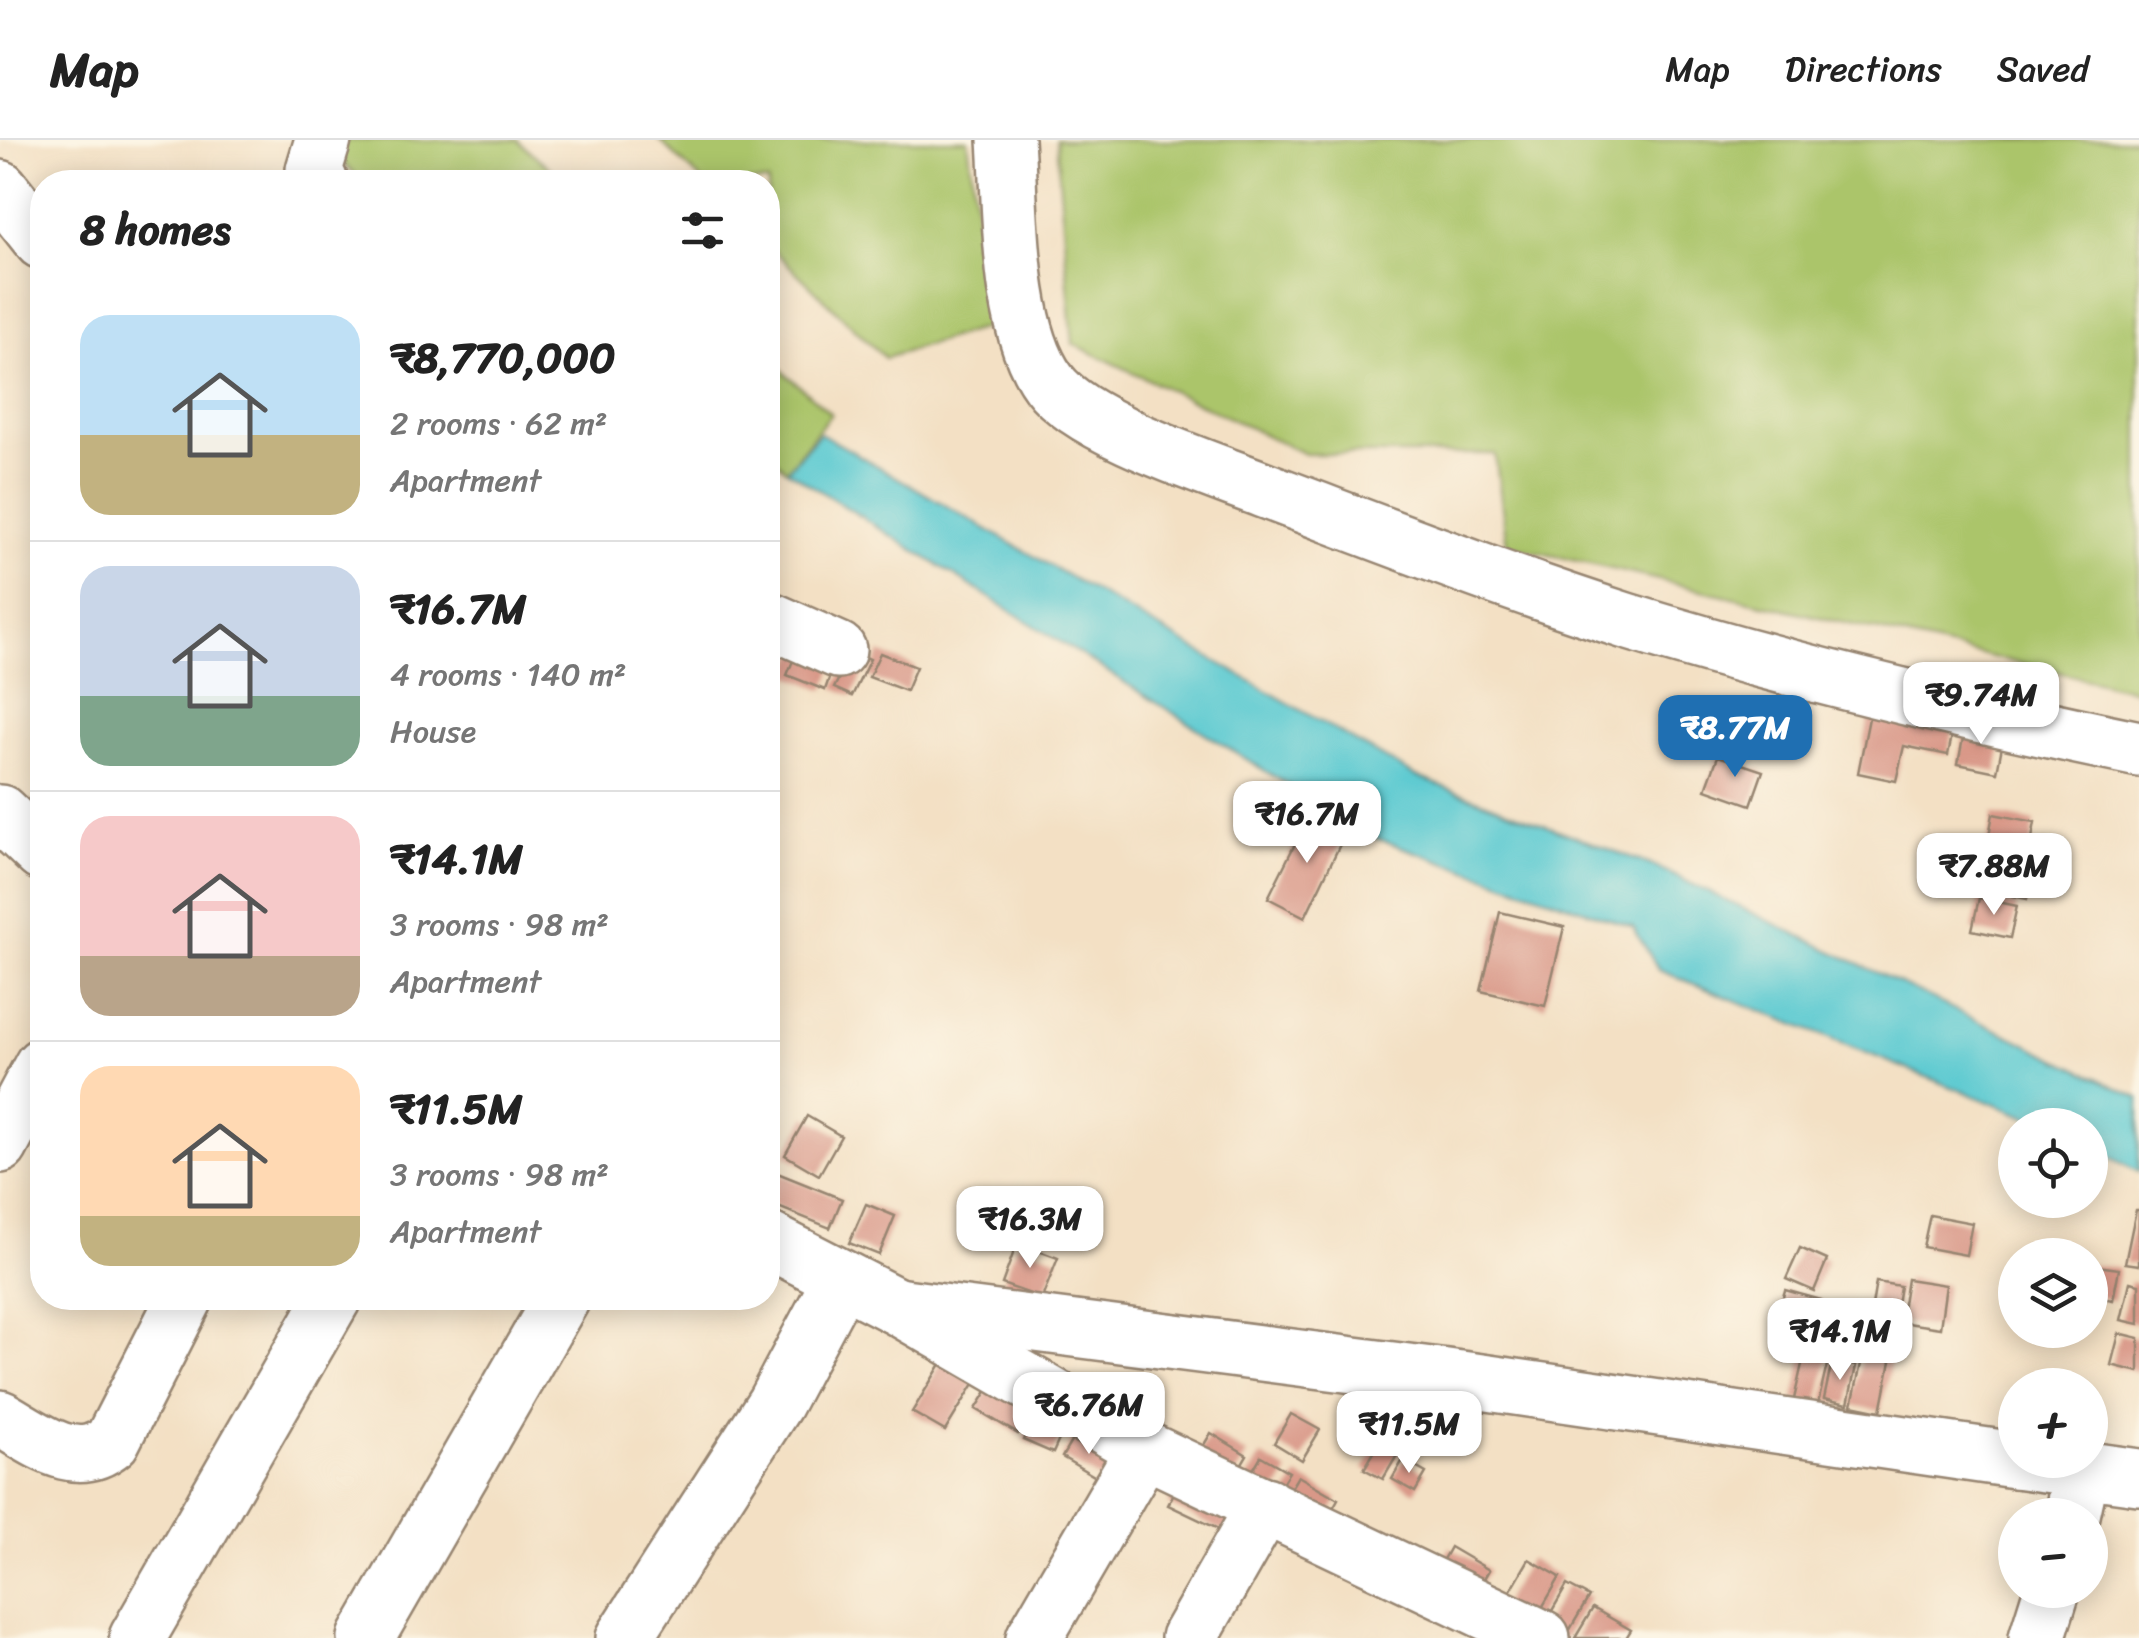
<!DOCTYPE html>
<html lang="en">
<head>
<meta charset="utf-8">
<style>
  :root { --surface:#fff; --page:#f2f2f2; --text:#222; --muted:#767676; --line:#e0e0e0; --accent:#1f6fb2 }
  body { margin:0; font-family:Sriracha,sans-serif; background:var(--page); color:var(--text); height:100vh; display:flex; flex-direction:column; font-size:38px; white-space:nowrap }
  * { box-sizing:border-box; margin:0 }
  p { font-size:32px; color:var(--muted) }
  .icon { flex:none; width:55px; height:55px; fill:none; stroke:currentColor; stroke-width:2; stroke-linecap:round; stroke-linejoin:round }
  .map { position:relative; flex:1; overflow:hidden }
  .details { position:absolute; left:30px; top:30px; width:750px; height:1140px; display:flex; flex-direction:column; background:var(--surface); border-radius:40px; box-shadow:0 5px 25px #0003 }
  .details>* { flex:none }
  .fabs { position:absolute; left:1998px; top:968px; display:grid; gap:20px }
  .fabs a { display:grid; place-items:center; width:110px; height:110px; border-radius:50%; background:var(--surface); box-shadow:0 5px 25px #0003; font-size:50px }
  .price { position:absolute; translate:-50% -85px; padding:0 22px; border-radius:20px; background:#fff; color:#222; font-size:32px; line-height:65px; filter:drop-shadow(0 2px 5px #0008) }
  .price::after { content:''; position:absolute; left:50%; top:60px; width:30px; height:22px; margin-left:-15px; background:inherit; clip-path:polygon(0 0,100% 0,50% 100%) }
  .price.active { background:var(--accent); color:#fff }
  ul { padding:0; list-style:none }
  li { display:flex; align-items:center; gap:30px; height:250px; padding:0 50px }
  li+li { border-top:2px solid var(--line) }
  li span { display:grid; place-items:center; flex:none; width:280px; height:200px; border-radius:30px; color:#555 }
  li>.icon { margin-inline-start:auto }
  span .icon { width:120px; height:120px; fill:#fffc; stroke-width:1 }
  li b { font-size:42px }
  h2 { display:flex; justify-content:space-between; align-items:center; height:120px; padding:0 50px; font-size:42px }
  header { display:flex; align-items:center; gap:60px; box-sizing:border-box; height:140px; padding:0 50px; background:var(--surface); border-bottom:2px solid var(--line) }
  header strong { font-size:48px }
  nav { display:flex; gap:55px; margin-inline-start:auto; font-size:35px }
  .map>svg:first-child { display:block }
  .green { fill:#abc56b; stroke:#737844; stroke-width:2.5 }
  .water { fill:#5dcad1; stroke:#4c7a78; stroke-width:2.5 }
  .building { fill:#d99888 }
  .lines { fill:none; stroke-linecap:round; stroke-linejoin:round }
  .minor-casing { stroke:#978571; stroke-width:60 }
  .minor { stroke:#fff; stroke-width:55 }
</style>
</head>
<body>
<header>
<strong>Map</strong>
<nav><a>Map</a><a>Directions</a><a>Saved</a></nav>
</header>
<div class="map">
<svg width="2139" height="1498" viewBox="0 0 2139 1498">
  <rect width="100%" height="100%" fill="#fcf5e5"/>
  <filter id="ink" filterUnits="userSpaceOnUse"><feTurbulence type="fractalNoise" baseFrequency=".01" numOctaves="2"/><feDisplacementMap in="SourceGraphic" scale="20" xChannelSelector="R" yChannelSelector="G"/><feConvolveMatrix kernelMatrix="1 2 1 2 8 2 1 2 1" color-interpolation-filters="sRGB"/></filter>
  <filter id="wash" filterUnits="userSpaceOnUse"><feTurbulence type="fractalNoise" baseFrequency=".0048" numOctaves="4" result="noise"/><feDisplacementMap in="SourceGraphic" scale="40" xChannelSelector="R" yChannelSelector="G"/><feGaussianBlur stdDeviation="2.25" result="paint"/><feColorMatrix in="noise" values="0 0 0 0 0 0 0 0 0 0 0 0 0 0 0 0 0 1.4 0 .05"/><feComposite in="paint" operator="in"/></filter>
  <g filter="url(#wash)">
    <rect width="100%" height="100%" fill="#f3e0c4"/>
    <g class="green">
      <path d="M316 0H517L566 42H364Z"/>
      <path d="M659 0H968L990 186 885 218 768 105V42H703Z"/>
      <path d="M1056 0H2139V551L1507 405 1495 314H1305L1073 204Z"/>
      <path d="M768 218 831 274 787 330 768 314Z"/>
    </g>
    <path class="water" d="M820 293 1415 636 1656 727 2139 958V1032L2090 1007V985H2047L1659 830 1633 787 1367 695 787 330Z"/>
    <g id="blocks">
      <g class="building">
        <path d="M802 499 838 513 825 550 787 535Z"/>
        <path d="M853 511 870 519 852 556 834 548Z"/>
        <path d="M880 513 916 527 906 551 869 537Z"/>
        <path d="M1872 563 1955 580 1948 615 1904 606 1896 641 1858 633Z"/>
        <path d="M1966 583 2005 591 1997 632 1958 624Z"/>
        <path d="M1718 616 1763 631 1751 665 1706 649Z"/>
        <path d="M1993 674 2035 682 2029 715 1987 706Z"/>
        <path d="M1309 676 1345 694 1305 777 1268 758Z"/>
        <path d="M1989 717 2034 726 2027 759 1982 750Z"/>
        <path d="M1979 758 2017 766 2010 798 1972 790Z"/>
        <path d="M1500 772 1564 787 1545 866 1481 851Z"/>
        <path d="M807 976 841 996 819 1035 785 1015Z"/>
        <path d="M770 1030 842 1059 830 1088 768 1063Z"/>
        <path d="M866 1064 895 1076 879 1115 849 1103Z"/>
        <path d="M2136 1070H2139V1125L2125 1123Z"/>
        <path d="M1930 1075 1972 1083 1966 1115 1923 1107Z"/>
        <path d="M1017 1103 1058 1118 1042 1158 1002 1144Z"/>
        <path d="M1800 1108 1827 1120 1814 1151 1786 1139Z"/>
        <path d="M2090 1125 2119 1129 2113 1160 2090 1156Z"/>
        <path d="M1907 1139 1946 1145 1940 1188 1900 1182Z"/>
        <path d="M1876 1142 1900 1146 1895 1176 1871 1172Z"/>
        <path d="M2130 1142 2139 1144V1184L2121 1180Z"/>
        <path d="M1785 1150 1821 1160 1814 1188 1777 1179Z"/>
        <path d="M2119 1194 2139 1199V1232L2111 1225Z"/>
        <path d="M1808 1198 1832 1203 1818 1264 1794 1259Z"/>
        <path d="M950 1209 983 1229 945 1291 912 1272Z"/>
        <path d="M1864 1210 1892 1216 1881 1271 1852 1265Z"/>
        <path d="M1832 1221 1856 1226 1848 1264 1824 1259Z"/>
        <path d="M991 1245 1033 1270 1018 1294 976 1269Z"/>
        <path d="M1039 1264 1069 1277 1053 1313 1023 1300Z"/>
        <path d="M1291 1274 1320 1290 1302 1320 1274 1303Z"/>
        <path d="M1391 1284 1409 1295 1383 1339 1364 1329Z"/>
        <path d="M1076 1293 1116 1317 1101 1340 1062 1317Z"/>
        <path d="M1211 1293 1247 1315 1231 1342 1194 1321Z"/>
        <path d="M1261 1316 1289 1332 1271 1361 1244 1345Z"/>
        <path d="M1403 1320 1426 1333 1415 1352 1392 1339Z"/>
        <path d="M1298 1336 1338 1359 1324 1384 1283 1361Z"/>
        <path d="M1182 1337 1249 1370 1235 1397 1168 1365Z"/>
        <path d="M1450 1407 1489 1430 1475 1454 1436 1432Z"/>
        <path d="M1529 1419 1560 1437 1532 1485 1501 1467Z"/>
        <path d="M1567 1445 1589 1457 1565 1498 1543 1486Z"/>
        <path d="M1593 1468 1631 1490 1626 1498H1575Z"/>
      </g>
    </g>
  </g>
  <g filter="url(#ink)">
    <use href="#blocks" fill-opacity="0" stroke="#978571" stroke-width="2.5"/>
    <g class="lines">
      <g class="minor-casing">
        <g id="minor">
          <path d="M1006 0C1011 68 1007 187 1049 243 1082 288 1210 329 1264 350 1384 395 1504 442 1626 481 1795 533 1966 573 2139 609"/>
          <path d="M320 42 314 30 323 0"/>
          <path d="M0 48 42 101"/>
          <path d="M768 479 838 510"/>
          <path d="M0 673 42 713"/>
          <path d="M0 1005 42 926"/>
          <path d="M768 1100 896 1166 1144 1309 1542 1498"/>
          <path d="M896 1166 1447 1237 2015 1320"/>
          <path d="M0 1278C36 1298 75 1332 112 1301L185 1158"/>
          <path d="M2016 1320 2139 1337"/>
          <path d="M2072 1375 2082 1330"/>
          <path d="M137 1498 333 1158"/>
          <path d="M366 1498 562 1158"/>
          <path d="M624 1498 775 1263 841 1139"/>
          <path d="M1034 1498 1144 1309"/>
          <path d="M1189 1498 1265 1365"/>
          <path d="M2037 1498 2052 1450"/>
        </g>
      </g>
      <use href="#minor" class="minor"/>
    </g>
  </g>
</svg>
<div class="fabs">
<a><svg class="icon" aria-label="locate" viewBox="0 0 24 24"><circle cx="12" cy="12" r="6"/><path d="M12 2v4M12 18v4M2 12h4M18 12h4"/></svg></a>
<a><svg class="icon" aria-label="layers" viewBox="0 0 24 24"><path d="M12 4l9 5-9 5-9-5zM3 14l9 5 9-5"/></svg></a>
<a>+</a>
<a>−</a>
</div>
<b class="price" style="left:1981px;top:607px">₹9.74M</b>
<b class="price active" style="left:1735px;top:640px">₹8.77M</b>
<b class="price" style="left:1307px;top:726px">₹16.7M</b>
<b class="price" style="left:1994px;top:778px">₹7.88M</b>
<b class="price" style="left:1030px;top:1131px">₹16.3M</b>
<b class="price" style="left:1840px;top:1243px">₹14.1M</b>
<b class="price" style="left:1089px;top:1317px">₹6.76M</b>
<b class="price" style="left:1409px;top:1336px">₹11.5M</b>
<section class="details">
<h2>8 homes<svg class="icon" aria-label="filters" viewBox="0 0 24 24"><path d="M4 7h16M4 17h16"/><circle cx="9" cy="7" r="2"/><circle cx="15" cy="17" r="2"/></svg></h2>
<ul>
<li><span style="background:linear-gradient(#bfe0f5 60%,#c2b280 0)"><svg class="icon" aria-label="home" viewBox="0 0 24 24"><path d="M3 11l9-7 9 7M6 9v11h12V9"/></svg></span><div><b>₹8,770,000</b><p>2 rooms · 62 m²</p><p>Apartment</p></div></li>
<li><span style="background:linear-gradient(#c9d6e8 65%,#7fa58c 0)"><svg class="icon" aria-label="home" viewBox="0 0 24 24"><path d="M3 11l9-7 9 7M6 9v11h12V9"/></svg></span><div><b>₹16.7M</b><p>4 rooms · 140 m²</p><p>House</p></div></li>
<li><span style="background:linear-gradient(#f6c9c9 70%,#b9a48a 0)"><svg class="icon" aria-label="home" viewBox="0 0 24 24"><path d="M3 11l9-7 9 7M6 9v11h12V9"/></svg></span><div><b>₹14.1M</b><p>3 rooms · 98 m²</p><p>Apartment</p></div></li>
<li><span style="background:linear-gradient(#ffd9b3 75%,#c2b280 0)"><svg class="icon" aria-label="home" viewBox="0 0 24 24"><path d="M3 11l9-7 9 7M6 9v11h12V9"/></svg></span><div><b>₹11.5M</b><p>3 rooms · 98 m²</p><p>Apartment</p></div></li>
</ul>
</section>
</div>
</body>
</html>
